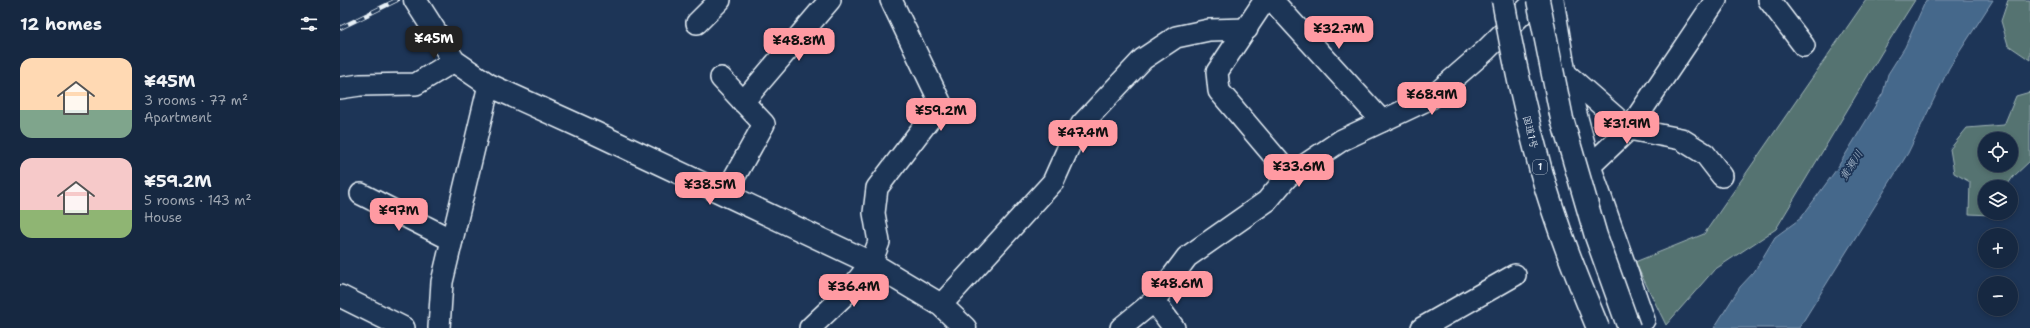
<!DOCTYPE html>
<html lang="en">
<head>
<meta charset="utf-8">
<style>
  :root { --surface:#162841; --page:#1f3048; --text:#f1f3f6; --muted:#9ea6b1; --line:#35445a; --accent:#ff9aa2 }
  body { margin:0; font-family:"Shantell Sans","Klee One",sans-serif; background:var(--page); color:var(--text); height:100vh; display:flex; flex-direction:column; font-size:15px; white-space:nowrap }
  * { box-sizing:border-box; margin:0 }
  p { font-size:13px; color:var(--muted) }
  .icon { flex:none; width:22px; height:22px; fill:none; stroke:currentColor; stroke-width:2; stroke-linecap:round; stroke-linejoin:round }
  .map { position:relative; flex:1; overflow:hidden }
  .drawer { display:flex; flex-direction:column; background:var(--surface); width:340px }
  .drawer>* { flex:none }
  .fabs { position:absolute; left:1638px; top:132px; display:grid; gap:8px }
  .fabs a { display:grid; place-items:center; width:40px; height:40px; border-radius:50%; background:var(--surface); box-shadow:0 2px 6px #0003,0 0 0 1px var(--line); font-size:20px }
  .price { position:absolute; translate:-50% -34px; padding:0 9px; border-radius:8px; background:var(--accent); color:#111; font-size:13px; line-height:26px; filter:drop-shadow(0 1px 2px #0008) }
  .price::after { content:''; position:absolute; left:50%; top:24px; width:12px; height:9px; margin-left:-6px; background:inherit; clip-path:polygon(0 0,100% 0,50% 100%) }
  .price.on { background:#222; color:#fff }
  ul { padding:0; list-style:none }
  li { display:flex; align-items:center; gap:12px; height:100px; padding:0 20px }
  li span { display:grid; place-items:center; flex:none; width:112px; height:80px; border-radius:12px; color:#555 }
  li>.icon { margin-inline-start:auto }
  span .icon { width:48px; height:48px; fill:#fffc; stroke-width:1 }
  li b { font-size:17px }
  h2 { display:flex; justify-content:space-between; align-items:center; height:48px; padding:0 20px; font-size:17px }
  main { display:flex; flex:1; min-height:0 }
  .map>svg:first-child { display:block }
  .green { fill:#557371; stroke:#9eb2b4; fill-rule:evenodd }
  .water { fill:#44678b; stroke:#869eb7 }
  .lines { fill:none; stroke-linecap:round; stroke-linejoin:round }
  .minor-casing { stroke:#e8f1f8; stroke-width:24 }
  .tertiary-casing { stroke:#e8f1f8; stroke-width:25 }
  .minor { stroke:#1d3557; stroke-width:21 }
  .tertiary { stroke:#1d3557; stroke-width:22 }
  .rail-casing { stroke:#e8f1f8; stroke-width:4.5 }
  .rail { stroke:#1d3557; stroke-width:3; stroke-dasharray:9; stroke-linecap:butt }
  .trunk-bridge-casing { stroke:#e8f1f8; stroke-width:25; stroke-linecap:butt }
  .trunk-bridge { stroke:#1d3557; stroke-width:22 }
  .labels { text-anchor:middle; stroke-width:3.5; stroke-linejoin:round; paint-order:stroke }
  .shield { fill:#1d3557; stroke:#abb9c8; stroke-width:1 }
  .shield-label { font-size:9px; font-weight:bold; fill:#e8f1f8 }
  .street-label { font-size:10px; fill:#e8f1f8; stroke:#1d3557 }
  .water-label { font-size:11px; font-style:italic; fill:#afc1d2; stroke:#1d3557 }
</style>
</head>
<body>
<main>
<section class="drawer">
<h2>12 homes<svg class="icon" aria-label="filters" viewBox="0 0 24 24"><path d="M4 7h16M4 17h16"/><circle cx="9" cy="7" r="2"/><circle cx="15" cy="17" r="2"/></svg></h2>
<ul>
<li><span style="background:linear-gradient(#ffd9b3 65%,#7fa58c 0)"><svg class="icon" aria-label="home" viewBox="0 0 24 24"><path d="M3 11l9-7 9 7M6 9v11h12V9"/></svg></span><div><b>¥45M</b><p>3 rooms · 77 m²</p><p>Apartment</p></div></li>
<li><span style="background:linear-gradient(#f6c9c9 65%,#8fb573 0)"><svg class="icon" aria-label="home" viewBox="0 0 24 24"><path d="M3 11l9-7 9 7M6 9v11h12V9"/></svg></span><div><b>¥59.2M</b><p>5 rooms · 143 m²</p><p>House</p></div></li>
</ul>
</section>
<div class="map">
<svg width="1690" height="328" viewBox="0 0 1690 328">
  <rect width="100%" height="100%" fill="#1d3557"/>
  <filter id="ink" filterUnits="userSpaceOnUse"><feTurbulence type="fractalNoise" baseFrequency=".025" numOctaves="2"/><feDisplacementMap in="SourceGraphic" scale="8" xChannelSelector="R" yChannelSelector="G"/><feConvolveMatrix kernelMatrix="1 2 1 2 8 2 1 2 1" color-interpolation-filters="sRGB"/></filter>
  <g filter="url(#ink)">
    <g class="green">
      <path d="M1526 0H1575L1542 52 1436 229 1374 270 1326 325 1295 262 1364 234Z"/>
      <path d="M1668 0H1690V60L1668 45 1661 21Z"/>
      <path d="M1690 92V161L1673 177 1666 187H1645V213H1652L1651 215 1629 214 1630 182 1614 173 1610 149 1627 128 1664 125 1676 96ZM1645 139H1671V165H1645Z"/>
    </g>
    <path class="water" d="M1586 0H1653L1609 68 1568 153 1459 328H1374L1400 287 1414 272 1435 237 1461 218 1496 170 1543 93 1548 74 1565 47Z"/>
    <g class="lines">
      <g class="minor-casing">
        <g id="minor">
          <path d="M932 0 1042 121"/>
          <path d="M1213 0 1225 73 1250 166 1304 320 1289 328"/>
          <path d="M1429 0 1464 46"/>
          <path d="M357 23 380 0"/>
          <path d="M1225 73 1289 129 1341 139 1365 154 1382 176"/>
          <path d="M381 78 424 124 385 194"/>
          <path d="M0 88 20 85 76 84 114 61"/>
          <path d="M403 102 490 0"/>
          <path d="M1250 166 1289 129 1376 0"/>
          <path d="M947 177 1002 140 1091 98 1145 51 1196 0"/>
          <path d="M21 194 112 240"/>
          <path d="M0 296 64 328"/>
          <path d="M814 301 834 328"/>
          <path d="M601 305 713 182 730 144 742 124 803 59 836 37 869 30 907 29"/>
          <path d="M99 328 102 282 149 85"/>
          <path d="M470 328 510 290 531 263 539 242 534 213 537 188 601 104 551 0"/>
          <path d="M781 328 814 301 847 257 927 201 947 177 940 163 879 91 877 72 925 0"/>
          <path d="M1082 328 1175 275"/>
        </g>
      </g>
      <g class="tertiary-casing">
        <path id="tertiary" d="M75 0 114 61 149 85 255 133 531 263 601 305 625 328"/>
      </g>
      <use href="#minor" class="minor"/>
      <use href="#tertiary" class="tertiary"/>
      <g class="rail-casing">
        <path id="rail" d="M0 28 57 0"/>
      </g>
      <use href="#rail" class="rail"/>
      <g class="trunk-bridge-casing">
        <g id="trunk-bridge">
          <path d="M1163 0C1173 58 1186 115 1201 171 1216 225 1237 277 1258 328"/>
          <path d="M1198 0 1222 119 1256 236 1289 328"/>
        </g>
      </g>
      <use href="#trunk-bridge" class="trunk-bridge"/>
    </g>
  </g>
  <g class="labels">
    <rect class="shield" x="1193" y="160" width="14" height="14" rx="3"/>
    <g class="shield-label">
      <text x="1200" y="170">1</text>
    </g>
    <g class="street-label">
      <text transform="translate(1191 132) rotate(76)" y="4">国道1号</text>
    </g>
    <g class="water-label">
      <text transform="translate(1511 165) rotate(-57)" y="4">黄瀬川</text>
    </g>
  </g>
</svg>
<div class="fabs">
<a><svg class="icon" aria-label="locate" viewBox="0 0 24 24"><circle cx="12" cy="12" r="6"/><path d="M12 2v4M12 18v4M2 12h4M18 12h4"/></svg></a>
<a><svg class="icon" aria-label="layers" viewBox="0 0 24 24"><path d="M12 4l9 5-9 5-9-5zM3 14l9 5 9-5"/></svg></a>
<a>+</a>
<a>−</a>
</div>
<b class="price" style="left:999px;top:50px">¥32.7M</b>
<b class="price on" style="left:94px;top:60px">¥45M</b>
<b class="price" style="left:459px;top:62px">¥48.8M</b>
<b class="price" style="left:1092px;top:116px">¥68.9M</b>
<b class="price" style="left:601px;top:132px">¥59.2M</b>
<b class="price" style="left:1287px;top:145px">¥31.9M</b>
<b class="price" style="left:743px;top:154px">¥47.4M</b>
<b class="price" style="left:959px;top:188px">¥33.6M</b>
<b class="price" style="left:370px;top:206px">¥38.5M</b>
<b class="price" style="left:59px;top:232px">¥97M</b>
<b class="price" style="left:837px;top:305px">¥48.6M</b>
<b class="price" style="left:514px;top:308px">¥36.4M</b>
</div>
</main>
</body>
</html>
